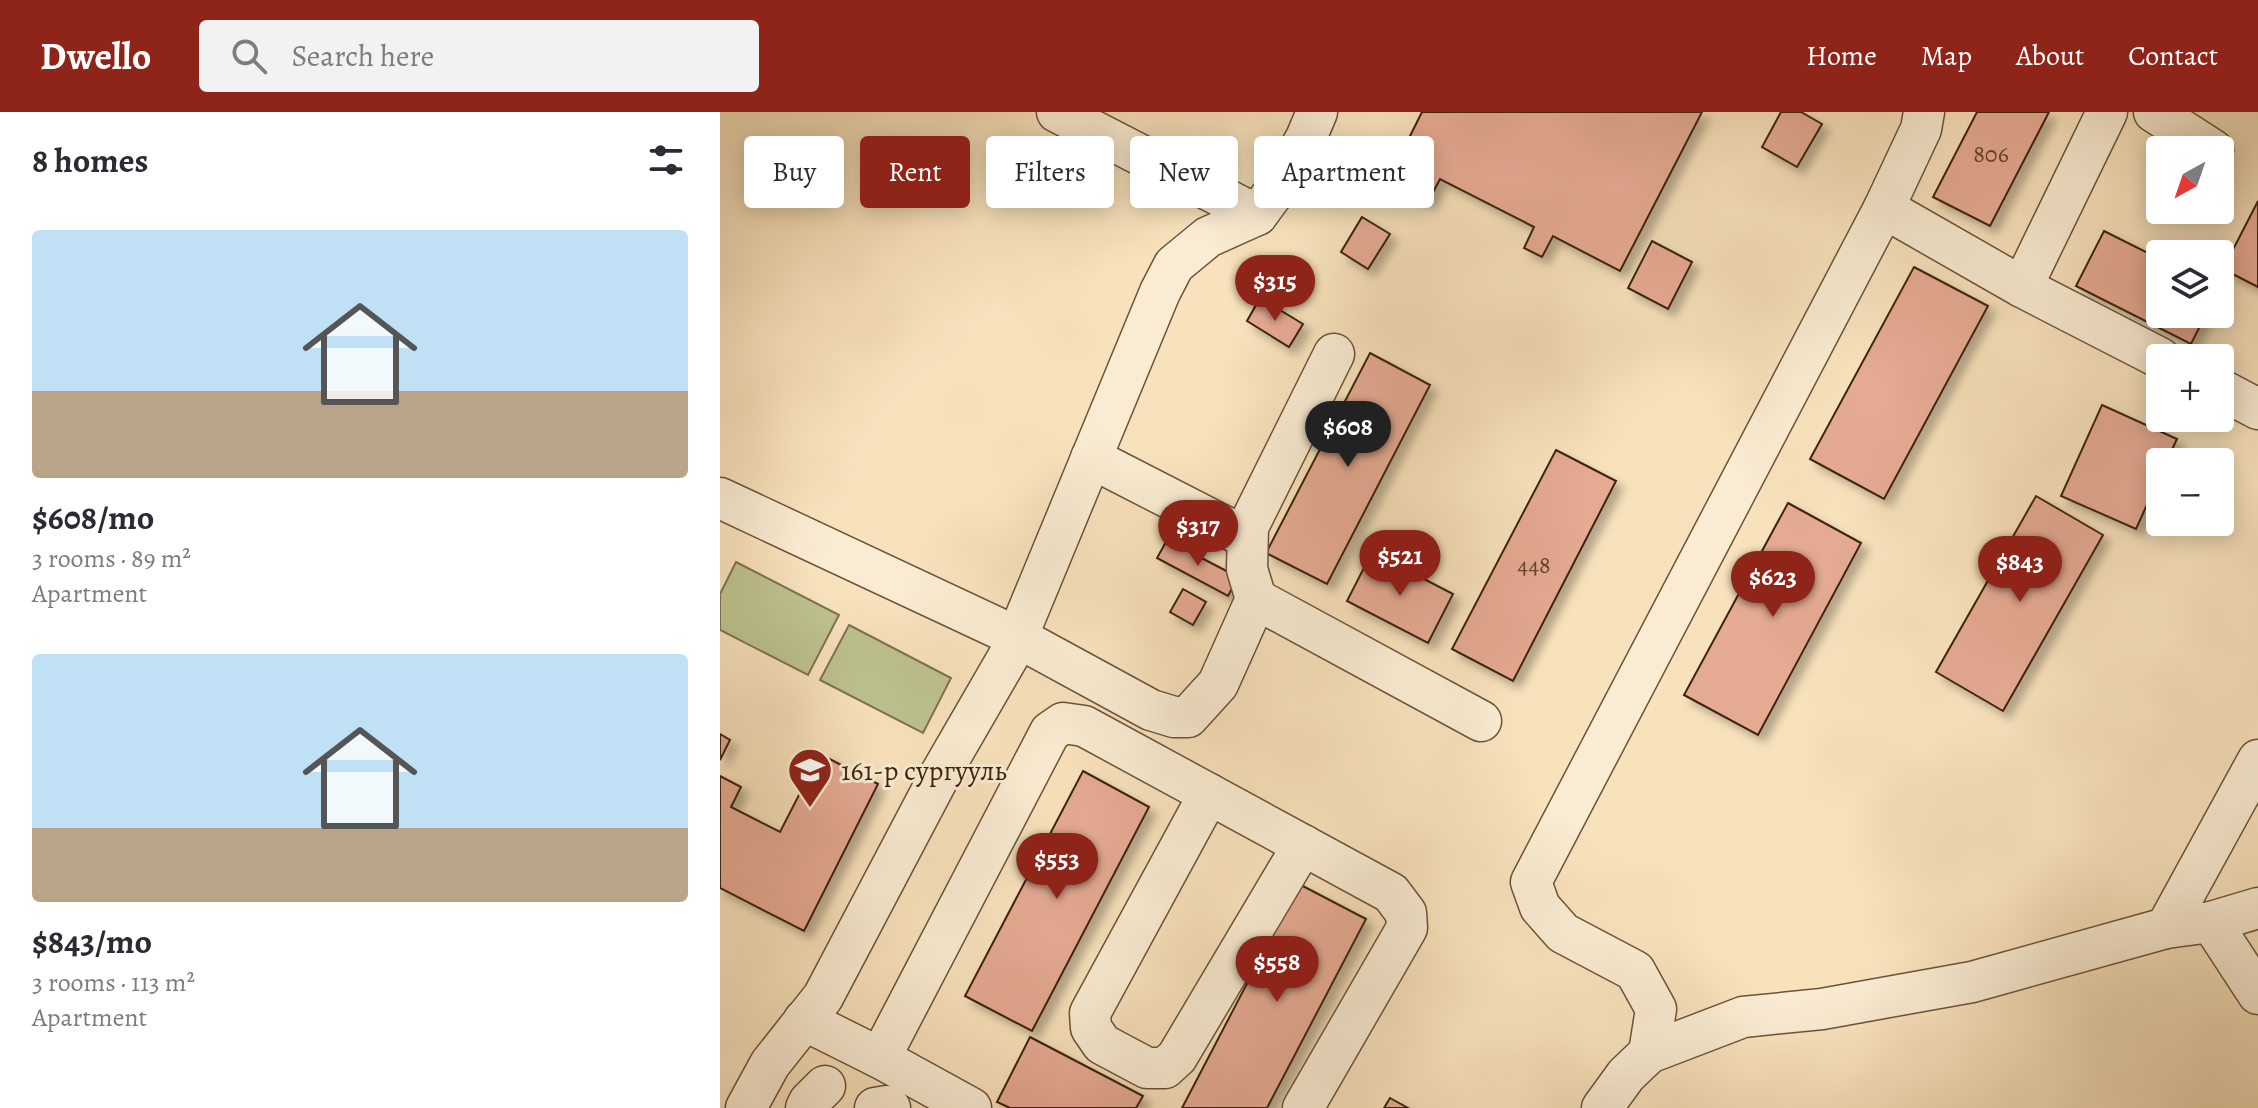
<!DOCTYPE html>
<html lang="en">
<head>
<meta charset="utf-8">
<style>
  :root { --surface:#fff; --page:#f2f2f3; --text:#2b2b33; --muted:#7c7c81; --accent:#8f2418 }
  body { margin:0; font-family:Alegreya,serif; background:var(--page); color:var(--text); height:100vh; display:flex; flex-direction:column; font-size:30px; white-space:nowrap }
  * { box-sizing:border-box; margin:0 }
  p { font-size:26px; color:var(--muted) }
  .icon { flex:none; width:44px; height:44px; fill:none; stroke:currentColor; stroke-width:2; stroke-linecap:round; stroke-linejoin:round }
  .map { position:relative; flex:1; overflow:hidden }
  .side { display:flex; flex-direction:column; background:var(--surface); width:720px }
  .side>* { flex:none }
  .guide { position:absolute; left:24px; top:24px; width:760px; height:72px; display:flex; gap:16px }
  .needle { width:52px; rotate:220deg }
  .fabs { position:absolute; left:1426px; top:24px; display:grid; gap:16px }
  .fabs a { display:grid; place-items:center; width:88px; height:88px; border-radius:8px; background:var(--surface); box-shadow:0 4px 20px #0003; font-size:40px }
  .price { position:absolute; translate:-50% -68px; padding:0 18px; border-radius:28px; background:var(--accent); color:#fff; font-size:26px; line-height:52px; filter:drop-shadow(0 2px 4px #0008) }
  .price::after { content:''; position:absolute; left:50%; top:48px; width:24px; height:18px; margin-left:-12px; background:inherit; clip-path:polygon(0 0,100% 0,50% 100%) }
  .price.on { background:#222; color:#fff }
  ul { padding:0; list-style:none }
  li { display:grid; align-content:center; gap:16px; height:424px; padding:0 32px }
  li span { display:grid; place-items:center; height:248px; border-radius:8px; color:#555 }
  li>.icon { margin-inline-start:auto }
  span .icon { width:144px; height:144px; fill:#fffc; stroke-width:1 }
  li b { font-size:34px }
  h2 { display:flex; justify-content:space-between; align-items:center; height:96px; padding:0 32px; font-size:34px }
  .chip { padding:0 28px; border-radius:8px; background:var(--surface); box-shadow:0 4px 20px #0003; font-size:28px; line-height:72px }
  .chip.on { background:var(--accent); color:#fff }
  header { display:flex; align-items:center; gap:48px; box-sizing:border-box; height:112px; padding:0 40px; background:var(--accent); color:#fff }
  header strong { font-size:38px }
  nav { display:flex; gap:44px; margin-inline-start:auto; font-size:28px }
  .search { width:560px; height:72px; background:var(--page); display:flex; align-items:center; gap:20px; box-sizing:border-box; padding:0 28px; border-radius:8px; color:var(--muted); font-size:30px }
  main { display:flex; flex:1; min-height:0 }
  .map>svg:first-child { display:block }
  .green { fill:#bec38f; stroke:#7e724f; stroke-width:2 }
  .building { fill:#e5aa92; stroke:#3d220f; stroke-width:2; filter:url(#shadow) }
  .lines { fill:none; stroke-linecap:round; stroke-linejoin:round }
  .minor-casing { stroke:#6c523a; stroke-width:43 }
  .minor { stroke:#faecd3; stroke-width:40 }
  .labels { text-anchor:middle; stroke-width:6; stroke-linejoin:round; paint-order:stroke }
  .number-label { font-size:24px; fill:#674430 }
  .poi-label { font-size:28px; fill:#3d220f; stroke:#faecd3; text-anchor:start }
</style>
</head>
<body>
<header>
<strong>Dwello</strong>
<div class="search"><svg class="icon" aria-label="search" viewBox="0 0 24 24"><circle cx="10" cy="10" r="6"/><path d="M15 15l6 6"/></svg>Search here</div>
<nav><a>Home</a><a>Map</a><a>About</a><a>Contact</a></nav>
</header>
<main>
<section class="side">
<h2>8 homes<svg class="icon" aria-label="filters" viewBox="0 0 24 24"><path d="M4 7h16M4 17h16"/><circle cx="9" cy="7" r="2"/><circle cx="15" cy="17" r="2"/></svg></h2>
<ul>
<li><span style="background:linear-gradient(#bfe0f5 65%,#b9a48a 0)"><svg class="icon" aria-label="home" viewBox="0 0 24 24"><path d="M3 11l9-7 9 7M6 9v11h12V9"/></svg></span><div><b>$608/mo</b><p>3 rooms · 89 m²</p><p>Apartment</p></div></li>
<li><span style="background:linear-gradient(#bfe0f5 70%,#b9a48a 0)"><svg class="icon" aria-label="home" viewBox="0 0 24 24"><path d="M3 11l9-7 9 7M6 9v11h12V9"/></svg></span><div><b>$843/mo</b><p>3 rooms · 113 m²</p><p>Apartment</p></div></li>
</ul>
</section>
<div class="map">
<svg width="1538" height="996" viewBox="0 0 1538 996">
  <defs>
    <filter id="shadow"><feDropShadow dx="7" dy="7" stdDeviation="4" flood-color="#0004"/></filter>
  </defs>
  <rect width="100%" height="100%" fill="#f8e2bc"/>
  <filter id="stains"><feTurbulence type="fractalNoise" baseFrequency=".0025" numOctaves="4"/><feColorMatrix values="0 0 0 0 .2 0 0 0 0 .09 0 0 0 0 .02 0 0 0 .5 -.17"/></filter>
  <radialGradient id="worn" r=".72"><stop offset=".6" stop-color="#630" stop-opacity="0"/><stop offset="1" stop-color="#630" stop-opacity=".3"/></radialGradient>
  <g class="green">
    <path d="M16 450 119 503 88 563 0 518V482Z"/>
    <path d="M129 513 231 566 203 621 100 568Z"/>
  </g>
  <g class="building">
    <path d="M702 0H982L900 159 833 124 822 145 804 136 814 115 720 67 708 90 687 80 701 52 681 42Z"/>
    <path d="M1061 0H1081L1102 12 1077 55 1042 35Z"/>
    <path d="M1257 0H1329L1270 114 1213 85Z"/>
    <path d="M1538 89V175L1503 157Z"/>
    <path d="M642 105 670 122 648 157 621 140Z"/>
    <path d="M1384 119 1440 147V202H1486L1471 232 1356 174Z"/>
    <path d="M932 129 972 150 948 197 908 176Z"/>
    <path d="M1194 155 1268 194 1164 387 1090 347Z"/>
    <path d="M540 186 583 212 569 235 527 209Z"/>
    <path d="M650 241 710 273 607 472 546 441Z"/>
    <path d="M1382 293 1457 327 1446 350H1440V364L1416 417 1341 384Z"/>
    <path d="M836 338 896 369 793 569 732 537Z"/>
    <path d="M1316 384 1383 423 1283 599 1216 560Z"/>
    <path d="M1068 391 1141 431 1038 623 964 583Z"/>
    <path d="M447 428 518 465 508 484 437 446Z"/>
    <path d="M652 440 733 482 708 531 627 489Z"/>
    <path d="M463 477 486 490 473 513 450 500Z"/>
    <path d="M0 622 10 628 0 648Z"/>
    <path d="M100 642 158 672 84 819 0 776V664L21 675 11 695 60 720Z"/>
    <path d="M363 659 429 695 312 919 245 884Z"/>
    <path d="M579 772 646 807 547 996H462Z"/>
    <path d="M310 925 423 984 416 996H290L277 990Z"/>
    <path d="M670 986 688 996H664Z"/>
  </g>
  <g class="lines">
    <g class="minor-casing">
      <g id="minor">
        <path d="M337 0 537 103"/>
        <path d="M1434 0 1493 38"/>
        <path d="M1164 96 1302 175 1440 246"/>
        <path d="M1302 175 1387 0"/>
        <path d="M1500 277 1538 297"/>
        <path d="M371 346 527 426"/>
        <path d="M0 386 297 525 431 598 454 605H468L498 572 536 487 527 457 528 415 614 242"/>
        <path d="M536 487 761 609"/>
        <path d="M489 682 370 901 371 916 382 932 427 956H445L457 945 583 733"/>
        <path d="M1491 810 1538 882"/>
        <path d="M1446 816 1538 648"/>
        <path d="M84 908 160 946 251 996"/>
        <path d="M929 941 936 897 915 859 843 821 820 795 811 770 1164 96 1201 17 1204 0"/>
        <path d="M160 946 330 620 343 611 364 614 671 781 686 801 687 816 583 996"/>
        <path d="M26 996 50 952 103 885 221 661 291 540 440 180 454 153 488 125 537 103 560 72 586 26 597 0"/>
        <path d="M86 996 89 990 105 974"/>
        <path d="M155 996 167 994 170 996"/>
        <path d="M882 996 906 963 929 941 1023 905 1102 897 1252 870 1446 816 1491 810 1538 796"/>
      </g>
    </g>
    <use href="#minor" class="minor"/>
  </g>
  <defs>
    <g id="school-pin" transform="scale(2.3)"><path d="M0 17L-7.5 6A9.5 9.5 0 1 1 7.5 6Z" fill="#8f2418" stroke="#faecd3"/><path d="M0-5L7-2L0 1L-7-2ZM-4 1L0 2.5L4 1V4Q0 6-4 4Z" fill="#fff"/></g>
  </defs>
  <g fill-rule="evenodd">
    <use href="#school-pin" x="90" y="658"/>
  </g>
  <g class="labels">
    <g class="number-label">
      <text x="1271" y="50">806</text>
      <text x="814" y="461">448</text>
    </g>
    <g class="poi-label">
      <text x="121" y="668">161-р сургууль</text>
    </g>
  </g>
  <rect width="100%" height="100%" filter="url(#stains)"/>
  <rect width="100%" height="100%" fill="url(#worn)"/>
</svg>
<div class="fabs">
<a><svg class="needle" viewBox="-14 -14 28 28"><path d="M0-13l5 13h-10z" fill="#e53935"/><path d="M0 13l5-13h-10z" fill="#7c7c81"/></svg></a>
<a><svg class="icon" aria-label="layers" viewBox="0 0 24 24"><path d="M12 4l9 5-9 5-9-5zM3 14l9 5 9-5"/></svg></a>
<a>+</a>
<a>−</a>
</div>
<b class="price" style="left:555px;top:211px">$315</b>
<b class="price on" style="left:628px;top:357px">$608</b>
<b class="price" style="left:478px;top:456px">$317</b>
<b class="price" style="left:680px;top:486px">$521</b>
<b class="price" style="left:1300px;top:492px">$843</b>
<b class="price" style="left:1053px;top:507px">$623</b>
<b class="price" style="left:337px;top:789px">$553</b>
<b class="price" style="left:557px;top:892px">$558</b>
<div class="guide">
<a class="chip">Buy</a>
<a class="chip on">Rent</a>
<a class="chip">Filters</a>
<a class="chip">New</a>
<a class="chip">Apartment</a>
</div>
</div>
</main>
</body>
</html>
